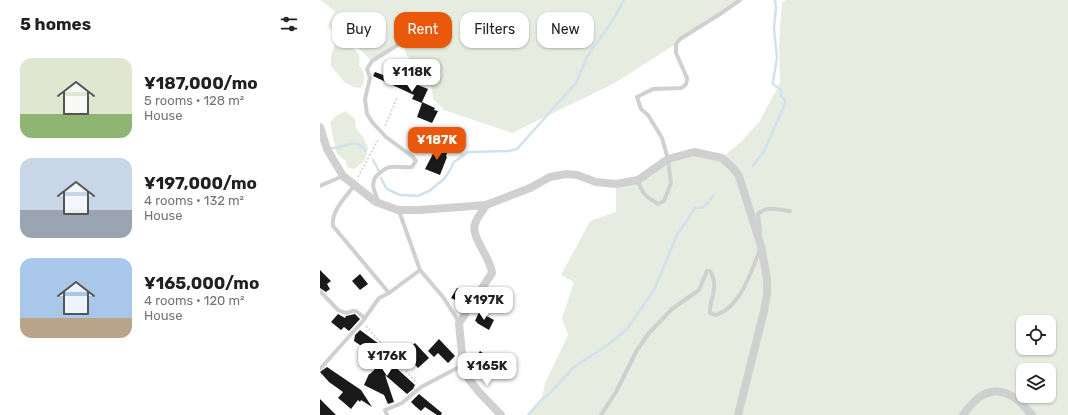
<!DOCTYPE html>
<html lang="en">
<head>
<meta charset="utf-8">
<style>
  :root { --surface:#fff; --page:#f6f6f6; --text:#202124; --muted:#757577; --accent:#ea580c }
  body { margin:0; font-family:Rubik,sans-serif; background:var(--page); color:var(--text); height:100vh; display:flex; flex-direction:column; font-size:15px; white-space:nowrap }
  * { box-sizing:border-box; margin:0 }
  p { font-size:13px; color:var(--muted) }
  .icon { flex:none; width:22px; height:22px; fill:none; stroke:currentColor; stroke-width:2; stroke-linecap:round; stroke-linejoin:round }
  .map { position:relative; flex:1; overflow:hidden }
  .panel { display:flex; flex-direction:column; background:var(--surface); width:320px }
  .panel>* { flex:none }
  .guide { position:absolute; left:12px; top:12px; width:380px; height:36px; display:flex; gap:8px }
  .fabs { position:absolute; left:696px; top:315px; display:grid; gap:8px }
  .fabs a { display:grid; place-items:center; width:40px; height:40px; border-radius:8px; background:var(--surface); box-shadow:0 1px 3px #0004; font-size:20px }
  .price { position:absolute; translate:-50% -34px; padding:0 9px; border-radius:8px; background:#fff; color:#222; font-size:13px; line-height:26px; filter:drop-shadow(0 1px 2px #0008) }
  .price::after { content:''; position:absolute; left:50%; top:24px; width:12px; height:9px; margin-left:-6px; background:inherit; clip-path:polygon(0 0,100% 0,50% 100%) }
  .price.on { background:var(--accent); color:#fff }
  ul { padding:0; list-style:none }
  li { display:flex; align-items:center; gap:12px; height:100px; padding:0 20px }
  li span { display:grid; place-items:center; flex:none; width:112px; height:80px; border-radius:12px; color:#555 }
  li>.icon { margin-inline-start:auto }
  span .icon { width:48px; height:48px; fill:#fffc; stroke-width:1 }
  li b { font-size:17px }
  h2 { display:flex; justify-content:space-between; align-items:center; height:48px; padding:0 20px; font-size:17px }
  .pill { padding:0 14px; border-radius:12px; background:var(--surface); box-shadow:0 1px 3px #0004; font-size:14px; line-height:36px }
  .pill.on { background:var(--accent); color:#fff }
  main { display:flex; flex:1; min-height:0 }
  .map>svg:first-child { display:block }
  .green { fill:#e6ecdf; fill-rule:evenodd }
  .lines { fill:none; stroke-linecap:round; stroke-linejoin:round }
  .stream { stroke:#cfe2ee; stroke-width:2.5 }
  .building { fill:#1a1a1a }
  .path { stroke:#cdcdcd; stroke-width:1.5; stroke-dasharray:2 2; stroke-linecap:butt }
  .service { stroke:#d0d0d0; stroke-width:4 }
  .minor { stroke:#d0d0d0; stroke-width:8 }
</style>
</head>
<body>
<main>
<section class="panel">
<h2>5 homes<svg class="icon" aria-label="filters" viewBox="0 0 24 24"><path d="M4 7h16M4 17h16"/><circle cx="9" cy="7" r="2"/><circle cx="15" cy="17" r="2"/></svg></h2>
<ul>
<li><span style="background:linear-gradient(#dfe7d0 70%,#8fb573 0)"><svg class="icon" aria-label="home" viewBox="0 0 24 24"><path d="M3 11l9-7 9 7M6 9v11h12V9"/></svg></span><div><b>¥187,000/mo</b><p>5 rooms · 128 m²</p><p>House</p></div></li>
<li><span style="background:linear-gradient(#c9d6e8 65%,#9aa5b1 0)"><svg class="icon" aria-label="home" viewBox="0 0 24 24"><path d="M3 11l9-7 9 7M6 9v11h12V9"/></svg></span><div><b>¥197,000/mo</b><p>4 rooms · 132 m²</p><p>House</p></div></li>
<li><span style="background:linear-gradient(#a9c7e8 75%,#b9a48a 0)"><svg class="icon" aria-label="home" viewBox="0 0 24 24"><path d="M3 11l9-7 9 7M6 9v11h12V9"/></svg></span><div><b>¥165,000/mo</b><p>4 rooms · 120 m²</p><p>House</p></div></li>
</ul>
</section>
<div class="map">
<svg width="748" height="415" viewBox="0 0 748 415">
  <rect width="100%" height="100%" fill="#fff"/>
  <g class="green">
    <path d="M0 0H419L356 44 293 84 192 133 124 110 113 99 110 77 86 55 84 42 52 61 26 37 7 27 15 11Z"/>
    <path d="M466 0H748V415H208L222 399 225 383 248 335 242 318 254 282 241 275 270 221 296 212V184L318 180 348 159 374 152 402 158 421 142 439 122 460 83 459 44 462 2ZM703 322H729V348H703ZM703 370H729V396H703Z"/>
    <path d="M23 40C32 49 42 50 39 65 45 71 46 81 41 88L34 87 25 83 11 66V55L16 42Z"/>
    <path d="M25 111 35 119 36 128 43 137 48 147 46 157 42 163 34 169 27 167 26 161 17 154 10 123 16 116Z"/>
  </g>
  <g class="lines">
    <g class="stream">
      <path d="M9 148C24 150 33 135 46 151"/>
      <path d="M53 160 59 171"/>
      <path d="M433 166 444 151 465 104V100L461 96V90L453 84V81L457 58 454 28 456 7 455 0"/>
      <path d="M61 178 66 188 71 191 80 195 98 196 109 191 124 179 130 170 134 162 148 152 189 151 197 149 256 83 268 55 293 20 304 0"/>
      <path d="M208 415 222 399 230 393 254 367 289 344 307 329 334 290 357 235 375 208 384 207 394 195"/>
    </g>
  </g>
  <g class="building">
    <path d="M78 71 95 79 93 83 108 89 102 102 115 108 114 110 118 111 112 123 97 117 102 103 92 99 94 95 53 76 55 72 74 79Z"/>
    <path d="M117 146 123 149V151L127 153 126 156 127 157 120 175 105 169Z"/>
    <path d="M0 270 11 281 7 284 10 289 6 292 0 288Z"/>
    <path d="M40 274 48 284 40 290 32 281Z"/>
    <path d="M137 288 150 296 144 304 131 298Z"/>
    <path d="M159 312 174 320 169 330 157 323V322L155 321Z"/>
    <path d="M18 314 25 318 26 316 35 314 40 319 29 331 24 327 21 330 11 322Z"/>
    <path d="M40 330 59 344 53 352 44 346 43 347 34 341 35 335Z"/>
    <path d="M119 339 135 356 128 363 118 353 114 357 108 351Z"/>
    <path d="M95 343 109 358 98 368 84 353Z"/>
    <path d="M59 350 74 363 73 365 95 385 93 389 87 394 65 375 74 402 68 404 64 395 44 385 49 374H50L58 366 51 360Z"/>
    <path d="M160 351 173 360 168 369 154 360Z"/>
    <path d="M7 367 41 390 52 407 41 400 40 402 38 400 31 409 23 402 18 398 23 392 9 382 0 372Z"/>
    <path d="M99 394 122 413 121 415H117L105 407 101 411 95 406 91 402Z"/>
    <path d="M0 399 16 415H0Z"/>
  </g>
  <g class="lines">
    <g class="path">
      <path d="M65 126 77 98"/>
      <path d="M38 177 59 138"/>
      <path d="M46 326 97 383"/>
    </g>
    <g class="service">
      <path d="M318 180C322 194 325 196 338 204L344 201 351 183 348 159 342 138 328 115 321 109 317 97 333 89 361 88C366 85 367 84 367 78L356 53V44L360 39 400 14 420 0"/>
      <path d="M0 186 23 176"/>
      <path d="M34 186C25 198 11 211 13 226L69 293"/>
      <path d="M59 203C54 190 48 181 61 172 64 169 68 167 72 167 79 166 85 168 92 167L96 161 93 157 66 137 52 122 47 114 45 99 50 78 47 69 52 61 84 41"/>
      <path d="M79 211 100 270"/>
      <path d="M440 232 438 214C446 205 459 210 470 211"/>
      <path d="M0 291 18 310 26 313 33 311H36L45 318"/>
      <path d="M0 369 42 322 59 298 69 293 100 270 123 297 139 322"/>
      <path d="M67 415 65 410 82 403 101 387 143 365"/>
      <path d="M281 415 296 392 317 350 329 333 352 309 379 290 387 271H390C400 287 389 299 390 313L395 315C420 309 432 270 440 249"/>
    </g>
    <g class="minor">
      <path d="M0 127 7 149 23 176 56 202 78 210H100L166 205C163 211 157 217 155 224 150 236 171 258 172 273L139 323 143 365 148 378 159 392 181 415"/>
      <path d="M166 205 210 188 230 177 246 174 257 175 276 182 296 184 318 180 348 159 374 152 402 158 413 168 419 176 441 246 447 278V294L444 311 418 415"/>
      <path d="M643 415C655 398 669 384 692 396 700 400 706 409 712 415"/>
    </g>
  </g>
</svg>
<div class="fabs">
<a><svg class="icon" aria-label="locate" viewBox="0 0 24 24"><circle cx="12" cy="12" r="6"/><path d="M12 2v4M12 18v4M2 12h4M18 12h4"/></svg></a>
<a><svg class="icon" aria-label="layers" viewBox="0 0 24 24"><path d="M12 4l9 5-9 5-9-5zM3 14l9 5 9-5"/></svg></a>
</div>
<b class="price" style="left:92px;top:93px">¥118K</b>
<b class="price on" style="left:117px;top:161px">¥187K</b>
<b class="price" style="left:164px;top:321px">¥197K</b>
<b class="price" style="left:67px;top:377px">¥176K</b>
<b class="price" style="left:167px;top:387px">¥165K</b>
<div class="guide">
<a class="pill">Buy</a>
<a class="pill on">Rent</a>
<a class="pill">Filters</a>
<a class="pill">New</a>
</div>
</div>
</main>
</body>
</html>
